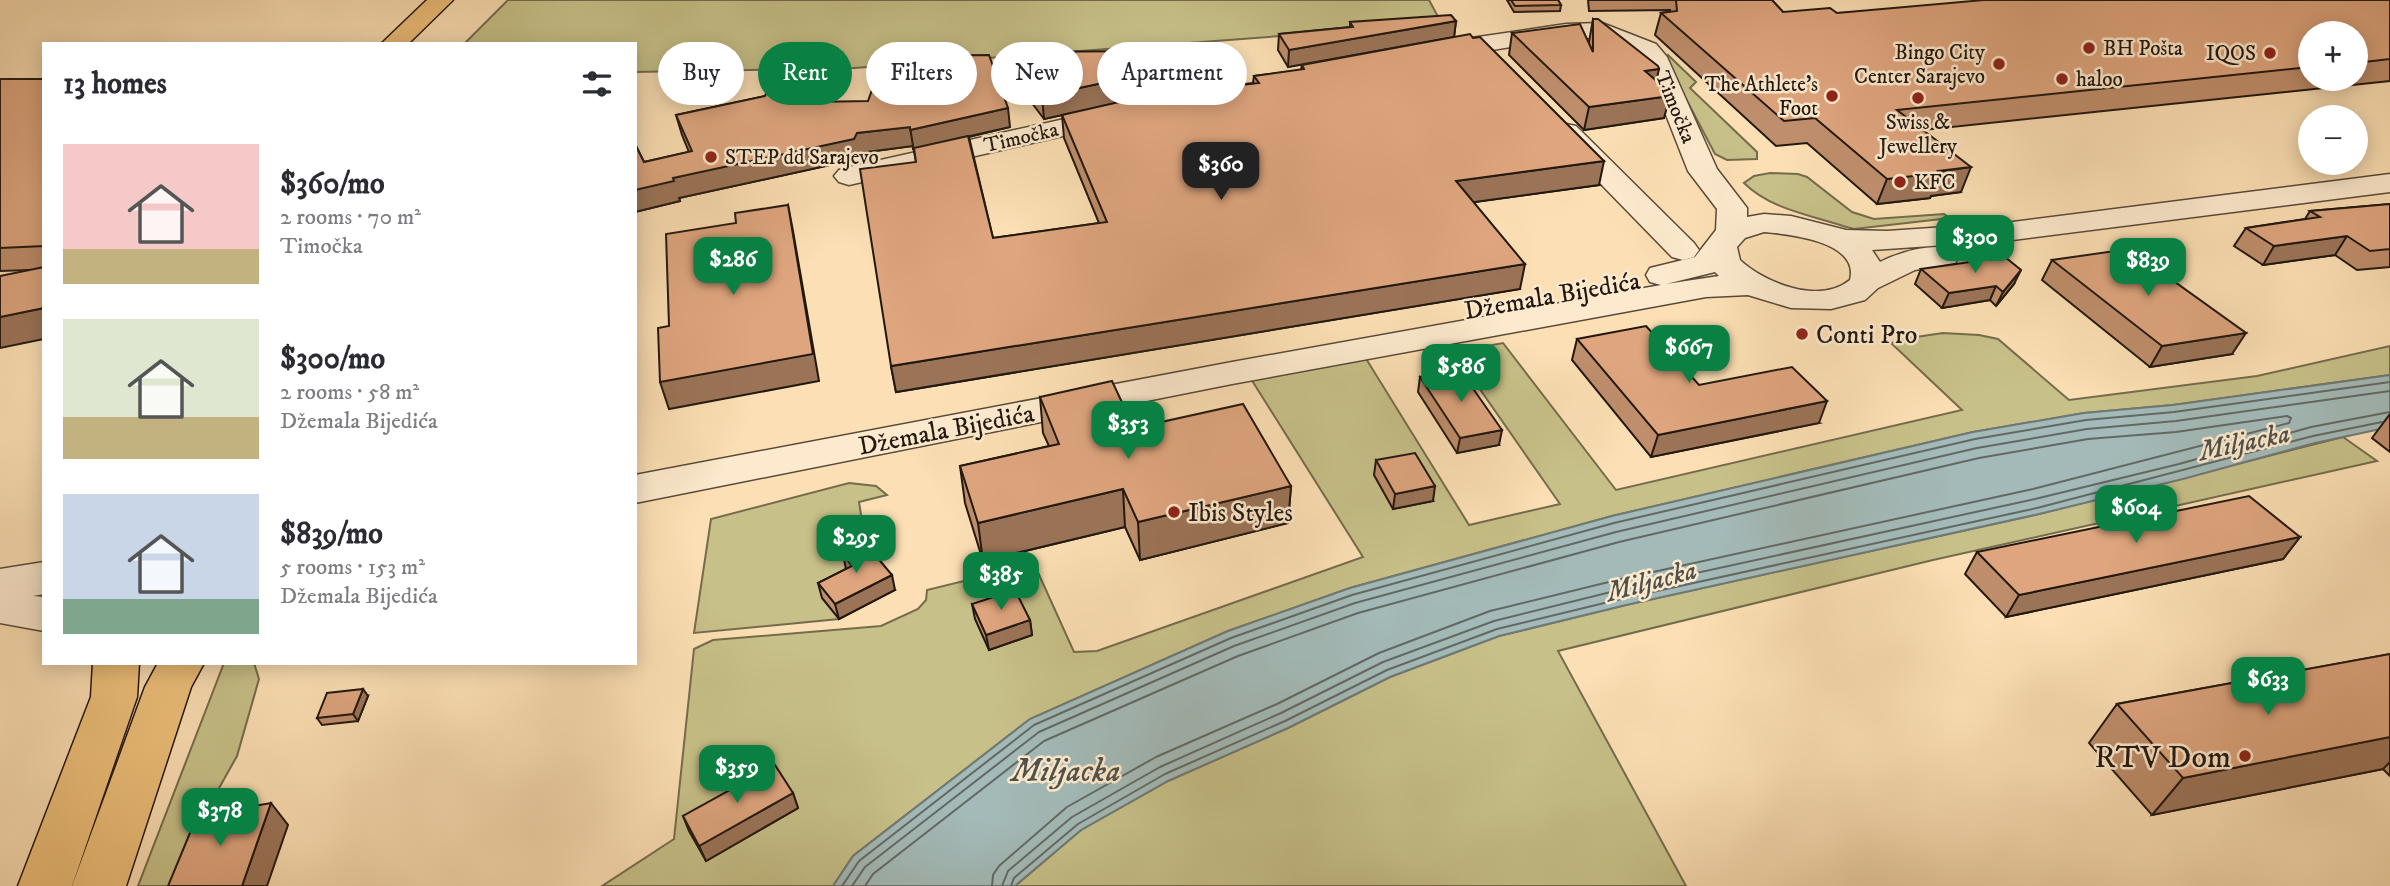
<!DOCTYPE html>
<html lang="en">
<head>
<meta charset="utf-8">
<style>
  :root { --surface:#fff; --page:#f2f2f3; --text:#2b2b33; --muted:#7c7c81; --accent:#0b8043 }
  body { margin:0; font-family:"IM FELL DW Pica",serif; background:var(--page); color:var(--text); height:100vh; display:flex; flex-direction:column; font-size:26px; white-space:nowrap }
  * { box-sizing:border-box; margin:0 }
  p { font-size:23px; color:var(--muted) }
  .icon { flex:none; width:38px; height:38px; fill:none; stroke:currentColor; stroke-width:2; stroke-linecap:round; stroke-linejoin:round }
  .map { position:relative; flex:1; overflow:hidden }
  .details { position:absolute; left:42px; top:42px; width:595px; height:623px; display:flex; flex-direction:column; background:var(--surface); border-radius:0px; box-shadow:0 4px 18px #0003 }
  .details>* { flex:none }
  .banner { position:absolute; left:658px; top:42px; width:665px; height:63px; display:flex; gap:14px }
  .buttons { position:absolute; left:2298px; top:21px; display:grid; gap:14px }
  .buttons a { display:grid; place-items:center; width:70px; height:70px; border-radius:50%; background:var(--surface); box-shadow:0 4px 18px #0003; font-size:35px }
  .price { position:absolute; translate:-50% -60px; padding:0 16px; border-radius:14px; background:var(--accent); color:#fff; font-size:23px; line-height:46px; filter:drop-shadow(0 2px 4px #0008) }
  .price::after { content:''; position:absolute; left:50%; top:42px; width:21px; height:16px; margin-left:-10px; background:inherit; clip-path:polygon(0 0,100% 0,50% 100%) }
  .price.on { background:#222; color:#fff }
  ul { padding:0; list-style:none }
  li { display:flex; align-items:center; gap:21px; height:175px; padding:0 21px }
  li span { display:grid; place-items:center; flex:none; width:196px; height:140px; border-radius:0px; color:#555 }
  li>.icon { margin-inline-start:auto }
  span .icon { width:84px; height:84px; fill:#fffc; stroke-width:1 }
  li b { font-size:30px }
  h2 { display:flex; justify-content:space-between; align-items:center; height:84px; padding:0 21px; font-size:30px }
  .chip { padding:0 24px; border-radius:32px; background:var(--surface); box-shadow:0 4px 18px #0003; font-size:24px; line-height:63px }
  .chip.on { background:var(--accent); color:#fff }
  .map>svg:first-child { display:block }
  .green { fill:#c7c088; stroke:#746c4c; stroke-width:2 }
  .water { fill:#a3bab8; stroke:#6f7975; stroke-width:2 }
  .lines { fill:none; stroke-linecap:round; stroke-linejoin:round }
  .shore { stroke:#626964; stroke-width:2 }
  .minor-casing { stroke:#584a39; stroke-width:3 }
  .major-casing { stroke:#221810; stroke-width:3 }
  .minor { fill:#fdeace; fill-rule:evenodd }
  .major { fill:#eec07a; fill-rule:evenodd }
  .wall { fill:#bf8e6c; stroke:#221810; stroke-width:2; fill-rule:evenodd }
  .shaded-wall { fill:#9b7458; stroke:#221810; stroke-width:2 }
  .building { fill:#dea57e; stroke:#221810; stroke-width:2 }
  .poi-dot { fill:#8f2418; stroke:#fdeace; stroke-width:2.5 }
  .labels { text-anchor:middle; stroke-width:5; stroke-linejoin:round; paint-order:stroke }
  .far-poi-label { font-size:21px; fill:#221810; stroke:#fdeace; text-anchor:start }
  .far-street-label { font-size:21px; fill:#221810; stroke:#fdeace }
  .street-label { font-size:26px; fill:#221810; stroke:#fdeace }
  .poi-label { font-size:26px; fill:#221810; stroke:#fdeace; text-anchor:start }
  .water-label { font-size:28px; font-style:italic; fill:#4f514b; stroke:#fdeace }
  .near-poi-label { font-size:32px; fill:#221810; stroke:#fdeace; text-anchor:end }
  .near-water-label { font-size:33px; font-style:italic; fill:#4f514b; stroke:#fdeace }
</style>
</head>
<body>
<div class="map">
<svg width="2390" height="886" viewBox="0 0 2390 886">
  <rect width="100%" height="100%" fill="#fcdfb4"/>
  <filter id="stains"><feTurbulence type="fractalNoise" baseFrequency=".00286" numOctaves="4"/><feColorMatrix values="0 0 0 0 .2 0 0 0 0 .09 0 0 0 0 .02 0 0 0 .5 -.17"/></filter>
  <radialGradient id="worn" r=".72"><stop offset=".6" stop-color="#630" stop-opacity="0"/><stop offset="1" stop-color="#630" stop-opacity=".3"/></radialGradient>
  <g class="green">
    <path d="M508 0H1429L1442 24 854 68 635 72V44H464Z"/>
    <path d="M1668 55 1696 82 1690 88 1757 152V159L1727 160 1715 154 1665 59Z"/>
    <path d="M1770 173 1798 174 1807 177 1852 212 1874 219 1944 214 1950 218 1854 229 1843 226C1810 215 1770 209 1744 183L1754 176Z"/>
    <path d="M1943 333 1979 335 1998 339 2069 400 2257 376 2390 346V375L2173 405 2084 413 1973 432 1612 516 1350 588 1228 631 1030 719 853 856 833 886H602L674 839 694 649 713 640 881 626 918 609 926 600 927 590 1025 566 1036 568 1074 652 1097 651 1363 557 1251 379 1365 357 1469 525 1560 504 1454 352 1503 343 1616 490 1962 410 1891 343 1909 338Z"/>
    <path d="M2343 437 2377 461 1933 560 1558 651 1686 886H1015L1081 830 1168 781 1288 728 1390 677 1499 636 1626 605 2039 514Z"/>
    <path d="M849 483 876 486 887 495 859 502 868 558 839 619 694 633 711 519Z"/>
    <path d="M224 663H254L259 679 237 756 209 806 215 837 196 886H138Z"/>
  </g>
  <path class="water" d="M2390 375V427L2315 443 2183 479 2039 514 1626 605 1499 636 1390 677 1288 728 1168 781 1081 830 1015 886H833L853 856 1030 719 1228 631 1350 588 1612 516 1973 432 2084 413 2173 405Z"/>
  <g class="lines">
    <g class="shore">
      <path d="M842 886 859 861 1034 725 1231 638 1352 595 1614 523 1975 439 2086 420 2174 412 2390 382"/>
      <path d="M852 886 865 867 1039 732 1234 646 1355 603 1616 532 1977 448 2087 429 2176 421 2390 391"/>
      <path d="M865 886 873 874 1044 741 1238 656 1358 613 1619 542 1979 458 2088 439 2176 432 2287 416 2291 418 2289 423 2033 489 1621 579 1490 611 1379 653 1277 704 1156 757 1067 807 999 866 993 875 992 886"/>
      <path d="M1002 886 1008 871 1072 817 1160 767 1281 713 1383 662 1494 621 1623 589 2035 499 2179 464 2311 427 2390 412"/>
      <path d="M1011 886 1014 878 1078 824 1165 774 1285 721 1387 670 1497 629 1625 598 2037 508 2313 436 2382 422"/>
    </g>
    <g class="minor-casing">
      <g id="minor">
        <path d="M1602 23 1656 44 1667 57 1717 169 1747 208V217L1764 214 1791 216 1846 230 1887 231 2005 223 2390 174V192L2005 241 1872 250 1880 262C1902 251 1931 243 1955 249L1960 256 1955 263 1915 270 1878 288 1865 300 1831 309 1791 308 1748 295 1706 297 1232 384 635 503V475L1232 362 1661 285 1650 282 1646 275 1650 268 1695 257 1716 230 1717 209 1688 171 1646 64 1638 54 1599 38H1566L1437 59 1428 56 1424 51 1428 46 1437 43 1566 24ZM1764 232C1788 234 1860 241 1850 280 1819 305 1765 283 1740 260L1737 247 1745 238ZM1715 272 1719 276 1666 284Z"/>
        <path d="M1114 108 1124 110 1128 116 1124 122 849 185 839 182 834 176 839 170 849 167Z"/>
        <path d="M1566 124 1576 126 1694 243 1699 250 1694 257 1683 260 1672 257 1556 138 1552 132 1556 126Z"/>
        <path d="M44 562V594L33 596 44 597V631L0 623V569Z"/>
      </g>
    </g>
    <g class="major-casing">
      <g id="major">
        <path d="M427 0H453L408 44H381Z"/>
        <path d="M93 663H139L137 697 72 886H18L91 697Z"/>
        <path d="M158 663H204L191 687 126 886H72L145 687Z"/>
      </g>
    </g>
    <use href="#minor" class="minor"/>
    <use href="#major" class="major"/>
  </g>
  <g class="wall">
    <path d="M1507 0H1558L1561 5 1560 11 1514 12Z"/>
    <path d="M1588 0H1772L1783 12 1837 13 2390 0V81L1923 130 1961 192 1931 196 1930 198 1877 204 1807 143 1776 146 1655 35 1661 13 1670 12V10L1589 11ZM2310 33H2356V79H2310Z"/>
    <path d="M1593 19 1656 80 1664 118 1584 130 1509 55 1512 33 1589 42Z"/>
    <path d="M1456 21 1454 37 1288 67 1278 50 1279 34 1350 27V22Z"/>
    <path d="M1008 52 1168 69V91H1189L1253 83 1254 76 1301 70 1302 65 1599 185 1474 202 1520 289 896 392 891 366 916 162 913 146 860 153 858 159 679 198 680 201 635 212V144L644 162 689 152 682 135 676 115 765 96 832 78 824 102 1010 127 969 137 993 238 1099 223 1064 138 1062 115 1044 119 1010 74Z"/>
    <path d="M0 79H44V339L29 270 0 271Z"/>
    <path d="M2390 204V267L2357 270 2335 255 2263 265 2234 246 2246 228 2305 219 2310 211Z"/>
    <path d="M2052 260 2232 354 2150 367 2042 280Z"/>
    <path d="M1921 269 2014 284 1996 306 1990 300 1942 308 1915 284Z"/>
    <path d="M1577 339 1699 385 1819 423 1651 457 1572 360Z"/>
    <path d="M1420 377 1499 445 1457 453 1418 392Z"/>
    <path d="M1040 397 1134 428 1291 486 1288 523 1140 560 1125 527 983 561 965 503 960 466 1049 446 1043 433Z"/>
    <path d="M2390 414V452L2372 438Z"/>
    <path d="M1376 460 1433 501 1393 509 1374 475Z"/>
    <path d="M2300 537 2283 559 2006 617 1965 574 1977 552Z"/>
    <path d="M843 554 895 590 839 619 822 598 818 583 846 569Z"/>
    <path d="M972 604 1030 620 1032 635 989 650 975 619Z"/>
    <path d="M2390 654V776L2383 769 2152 815 2089 743 2117 704Z"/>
    <path d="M368 696 358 721 322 725 317 718Z"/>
    <path d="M793 793 798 808 706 861 689 831 683 816Z"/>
  </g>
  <g class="shaded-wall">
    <path d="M1456 21 1454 37 1288 67 1289 50Z"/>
    <path d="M829 59 832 78 817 121 813 102Z"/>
    <path d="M1168 69V92L1044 119 1042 96Z"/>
    <path d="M1659 69 1654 91 1645 71Z"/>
    <path d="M1670 96 1664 118 1584 130 1589 107Z"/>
    <path d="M1008 108 1010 127 913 149 910 130Z"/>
    <path d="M910 127 913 146 860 153 858 159 679 198 680 201 635 212V190L673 178 857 133Z"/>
    <path d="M1604 161 1599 185 1453 205 1456 181Z"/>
    <path d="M1971 167 1961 192 1931 196 1930 198 1877 204 1887 179Z"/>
    <path d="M788 205 793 231 819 381 669 409 660 382Z"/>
    <path d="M2347 236 2335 255 2263 265 2274 246Z"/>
    <path d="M1525 264 1520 289 896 392 891 366Z"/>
    <path d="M2021 270 2014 284 1996 306 2003 292Z"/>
    <path d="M1996 286 1990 300 1942 308 1949 293Z"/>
    <path d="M44 308V339L0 348V317Z"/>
    <path d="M2246 333 2232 354 2150 367 2162 346Z"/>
    <path d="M1827 401 1819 423 1651 457 1658 435Z"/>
    <path d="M1502 430 1499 445 1457 453 1460 438Z"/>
    <path d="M1291 486 1288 523 1140 560 1138 522Z"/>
    <path d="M1435 486 1433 501 1393 509 1395 494Z"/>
    <path d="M1123 489 1125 527 983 561 978 523Z"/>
    <path d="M2300 537 2283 559 2006 617 2019 595Z"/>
    <path d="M892 575 895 590 839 619 835 604Z"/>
    <path d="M1030 620 1032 635 989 650 986 635Z"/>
    <path d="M363 689 368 696 358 721 353 714Z"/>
    <path d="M2390 737V762L2383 769 2152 815 2183 778Z"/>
    <path d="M793 793 798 808 706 861 699 846Z"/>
    <path d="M271 803 288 825 267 886H242Z"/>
  </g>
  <g class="building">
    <path d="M1511 0H1558L1561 5 1515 6Z"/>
    <path d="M1676 0H1772L1783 12 1830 8 1837 13 1984 0H2390V59L2356 63V33H2310V67L1897 110 1971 167 1938 171 1940 173 1887 179 1815 118 1784 121 1661 13 1677 11Z"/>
    <path d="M1451 15 1456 21 1289 50 1279 34 1353 27 1350 22Z"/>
    <path d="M1593 19H1598L1658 66 1659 69 1645 71 1667 90 1670 96 1589 107 1512 33 1580 24 1593 52Z"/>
    <path d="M1470 34 1473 38 1480 37 1604 161 1456 181 1525 264 891 366 860 169 916 162 914 148 968 136 993 238 1107 222 1062 115 1185 87 1189 91 1259 83 1254 76 1304 69 1302 65Z"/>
    <path d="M1149 51 1168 69 1042 96 1008 52Z"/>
    <path d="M989 55 1008 108 910 130V127L857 133 854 139 673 178 674 181 635 190V144L644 162 692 151 676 115 765 96 781 60 829 59 813 102 868 101 884 56Z"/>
    <path d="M0 79H44V246L0 248Z"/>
    <path d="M2390 204V249L2370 251 2347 236 2274 246 2246 228 2320 217 2310 211Z"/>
    <path d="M788 205 813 354 660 382 658 328 669 326 666 234 736 223 735 213Z"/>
    <path d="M2129 249 2246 333 2162 346 2052 260Z"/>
    <path d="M2005 257 2021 270 2003 292 1996 286 1949 293 1921 269Z"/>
    <path d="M44 267V308L0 317V276Z"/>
    <path d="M1646 326 1699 385 1792 367 1827 401 1658 435 1577 339Z"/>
    <path d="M1460 370 1502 430 1460 438 1420 377Z"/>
    <path d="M1112 381 1134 428 1243 404 1291 486 1138 522 1123 489 978 523 960 466 1059 444 1040 397Z"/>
    <path d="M1415 453 1435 486 1395 494 1376 460Z"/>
    <path d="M2249 496 2300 537 2019 595 1977 552Z"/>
    <path d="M865 543 892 575 835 604 818 583 852 566 843 554Z"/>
    <path d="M1015 590 1030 620 986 635 972 604Z"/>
    <path d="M2390 654V737L2183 778 2117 704Z"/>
    <path d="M363 689 353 714 317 718 327 693Z"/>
    <path d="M775 765 793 793 699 846 683 816Z"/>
    <path d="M271 803 242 886H168L197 816Z"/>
  </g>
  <g class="poi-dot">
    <circle cx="2089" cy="48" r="7"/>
    <circle cx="2270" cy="53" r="7"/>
    <circle cx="1999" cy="64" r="7"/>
    <circle cx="2062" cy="79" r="7"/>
    <circle cx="1832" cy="96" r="7"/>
    <circle cx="1918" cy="98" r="7"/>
    <circle cx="711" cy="157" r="7"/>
    <circle cx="1900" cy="182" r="7"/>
    <circle cx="1802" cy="334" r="7"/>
    <circle cx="1174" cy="512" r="7"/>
    <circle cx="2245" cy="756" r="7"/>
  </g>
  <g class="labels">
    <g class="far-poi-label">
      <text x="2103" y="55">BH Pošta</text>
      <text x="1985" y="59" text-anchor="end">Bingo City<tspan x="1985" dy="24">Center Sarajevo</tspan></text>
      <text x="2256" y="60" text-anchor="end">IQOS</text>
      <text x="2076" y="86">haloo</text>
      <text x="1818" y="91" text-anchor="end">The Athlete's<tspan x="1818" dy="24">Foot</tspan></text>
      <text x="1918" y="129" text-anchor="middle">Swiss &amp;<tspan x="1918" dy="24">Jewellery</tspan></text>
      <text x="725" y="164">STEP dd Sarajevo</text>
      <text x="1914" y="189">KFC</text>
    </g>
    <g class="far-street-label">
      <text transform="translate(1676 107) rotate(68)" y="7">Timočka</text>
      <text transform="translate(1021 137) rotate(-13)" y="7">Timočka</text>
    </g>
    <g class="street-label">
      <text transform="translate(1552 295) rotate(-10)" y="9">Džemala Bijedića</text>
      <text transform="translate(946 429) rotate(-11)" y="9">Džemala Bijedića</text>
    </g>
    <g class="poi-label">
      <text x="1816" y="343">Conti Pro</text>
      <text x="1188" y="521">Ibis Styles</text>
    </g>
    <g class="water-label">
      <text transform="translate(2244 441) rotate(-12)" y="10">Miljacka</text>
      <text transform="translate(1651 580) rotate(-15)" y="10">Miljacka</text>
    </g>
    <g class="near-poi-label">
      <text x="2231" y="767">RTV Dom</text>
    </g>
    <g class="near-water-label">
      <text x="1066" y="781">Miljacka</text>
    </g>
  </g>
  <rect width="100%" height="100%" filter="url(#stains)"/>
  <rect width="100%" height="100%" fill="url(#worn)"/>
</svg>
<div class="buttons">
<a>+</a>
<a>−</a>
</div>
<b class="price on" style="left:1221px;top:202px">$360</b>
<b class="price" style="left:1975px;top:275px">$300</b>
<b class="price" style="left:733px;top:297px">$286</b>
<b class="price" style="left:2148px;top:298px">$839</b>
<b class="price" style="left:1689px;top:385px">$667</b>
<b class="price" style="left:1461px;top:404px">$586</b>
<b class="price" style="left:1128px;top:461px">$353</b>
<b class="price" style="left:2136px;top:545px">$604</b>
<b class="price" style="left:856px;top:575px">$295</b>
<b class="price" style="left:1001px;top:612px">$385</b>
<b class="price" style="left:2268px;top:717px">$633</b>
<b class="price" style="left:737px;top:805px">$359</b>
<b class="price" style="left:220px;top:848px">$378</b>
<div class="banner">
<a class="chip">Buy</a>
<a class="chip on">Rent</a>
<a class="chip">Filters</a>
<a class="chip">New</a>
<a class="chip">Apartment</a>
</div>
<section class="details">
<h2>13 homes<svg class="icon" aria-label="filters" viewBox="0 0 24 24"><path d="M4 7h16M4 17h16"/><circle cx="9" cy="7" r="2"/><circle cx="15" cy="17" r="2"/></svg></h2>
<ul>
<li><span style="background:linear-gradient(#f6c9c9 75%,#c2b280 0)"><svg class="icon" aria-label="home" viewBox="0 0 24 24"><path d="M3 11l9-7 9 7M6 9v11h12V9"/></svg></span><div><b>$360/mo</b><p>2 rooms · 70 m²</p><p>Timočka</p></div></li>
<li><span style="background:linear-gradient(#dfe7d0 70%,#c2b280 0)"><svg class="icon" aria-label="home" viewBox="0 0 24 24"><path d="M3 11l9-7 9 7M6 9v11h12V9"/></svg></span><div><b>$300/mo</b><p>2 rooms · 58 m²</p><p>Džemala Bijedića</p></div></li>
<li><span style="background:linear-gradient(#c9d6e8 75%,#7fa58c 0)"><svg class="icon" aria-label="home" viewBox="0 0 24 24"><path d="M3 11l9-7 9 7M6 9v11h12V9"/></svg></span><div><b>$839/mo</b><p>5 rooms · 153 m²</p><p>Džemala Bijedića</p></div></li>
</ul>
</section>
</div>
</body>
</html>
